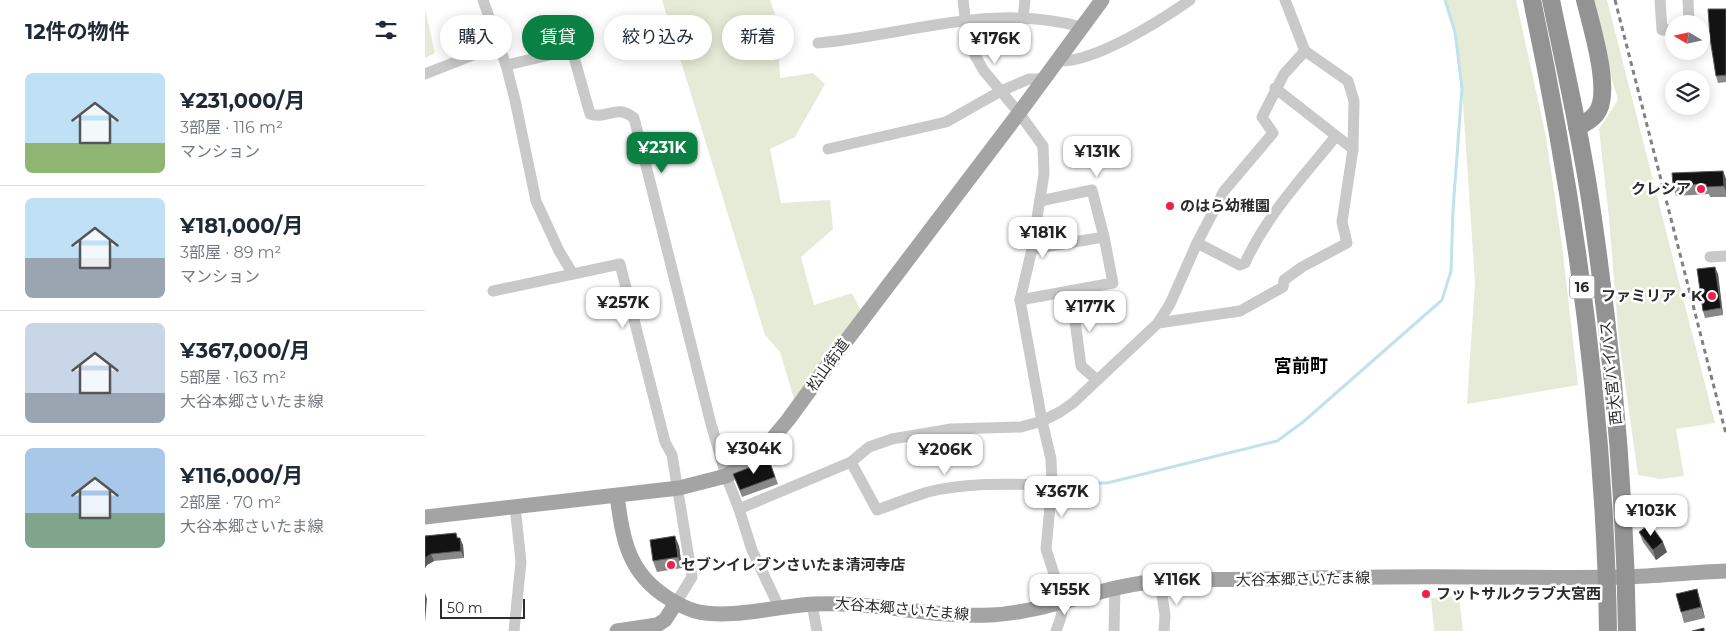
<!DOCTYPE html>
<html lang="ja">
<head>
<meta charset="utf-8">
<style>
  :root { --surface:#fff; --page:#f6f6f7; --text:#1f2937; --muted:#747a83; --line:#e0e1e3; --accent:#0b8043 }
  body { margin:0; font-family:Montserrat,"Noto Sans JP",sans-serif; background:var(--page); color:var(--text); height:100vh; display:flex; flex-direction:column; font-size:19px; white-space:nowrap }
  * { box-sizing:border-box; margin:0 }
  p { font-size:16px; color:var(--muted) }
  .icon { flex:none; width:28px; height:28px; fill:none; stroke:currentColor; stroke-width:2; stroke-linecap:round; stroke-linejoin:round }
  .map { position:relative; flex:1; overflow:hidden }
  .panel { display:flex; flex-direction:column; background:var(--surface); width:425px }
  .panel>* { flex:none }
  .top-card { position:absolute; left:15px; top:15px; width:475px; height:45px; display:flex; gap:10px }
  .needle { width:32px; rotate:279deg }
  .tools { position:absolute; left:1240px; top:15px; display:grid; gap:10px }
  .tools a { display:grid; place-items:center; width:45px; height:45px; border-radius:50%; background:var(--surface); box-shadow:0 2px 12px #0003; font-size:25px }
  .scale { position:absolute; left:15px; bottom:12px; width:85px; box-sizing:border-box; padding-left:5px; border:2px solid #2c2c2c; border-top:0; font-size:14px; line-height:18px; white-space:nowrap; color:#2c2c2c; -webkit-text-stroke:4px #fff; paint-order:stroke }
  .price { position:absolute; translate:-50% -42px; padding:0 11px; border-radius:10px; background:#fff; color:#222; font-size:16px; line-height:32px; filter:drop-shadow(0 1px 2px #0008) }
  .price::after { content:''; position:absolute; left:50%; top:30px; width:15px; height:11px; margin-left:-8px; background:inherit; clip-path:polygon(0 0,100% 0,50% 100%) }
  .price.selected { background:var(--accent); color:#fff }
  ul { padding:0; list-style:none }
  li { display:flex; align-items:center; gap:15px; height:125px; padding:0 25px }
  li+li { border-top:1px solid var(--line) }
  li span { display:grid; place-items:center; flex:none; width:140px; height:100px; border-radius:8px; color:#555 }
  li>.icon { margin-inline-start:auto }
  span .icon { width:60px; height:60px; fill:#fffc; stroke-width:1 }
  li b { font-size:21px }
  h2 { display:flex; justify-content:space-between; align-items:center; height:60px; padding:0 25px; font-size:21px }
  .pill { padding:0 18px; border-radius:22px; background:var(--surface); box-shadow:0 2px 12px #0003; font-size:18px; line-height:45px }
  .pill.selected { background:var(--accent); color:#fff }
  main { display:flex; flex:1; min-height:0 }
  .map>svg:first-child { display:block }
  .green { fill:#e5ebd7 }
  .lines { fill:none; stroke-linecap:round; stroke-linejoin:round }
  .stream { stroke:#c1e2ed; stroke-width:3 }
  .minor { stroke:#c9c9c9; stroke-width:11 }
  .major { stroke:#a4a4a4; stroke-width:15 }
  .highway { stroke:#939393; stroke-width:18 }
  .rail { stroke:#818181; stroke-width:3; stroke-dasharray:5 4; stroke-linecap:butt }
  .wall { fill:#898989 }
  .shaded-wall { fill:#5a5a5a }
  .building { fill:#131313; stroke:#5a5a5a }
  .poi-dot { fill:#f31e48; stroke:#fff; stroke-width:2 }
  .labels { text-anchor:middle; stroke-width:5; stroke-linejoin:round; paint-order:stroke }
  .shield { fill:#fff; stroke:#6b6b6b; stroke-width:1 }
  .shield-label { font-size:14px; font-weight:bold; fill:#2c2c2c }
  .poi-label { font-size:15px; font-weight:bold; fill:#2c2c2c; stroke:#fff; text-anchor:start }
  .street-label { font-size:15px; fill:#2c2c2c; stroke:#fff }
  .quarter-label { font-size:18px; font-weight:bold; fill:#000; stroke:#fff }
</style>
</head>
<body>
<main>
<section class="panel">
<h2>12件の物件<svg class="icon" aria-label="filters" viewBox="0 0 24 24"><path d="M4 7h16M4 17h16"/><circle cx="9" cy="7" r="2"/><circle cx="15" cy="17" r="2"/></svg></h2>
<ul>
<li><span style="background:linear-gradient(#bfe0f5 70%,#8fb573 0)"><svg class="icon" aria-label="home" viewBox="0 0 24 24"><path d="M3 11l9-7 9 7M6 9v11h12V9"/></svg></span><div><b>¥231,000/月</b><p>3部屋 · 116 m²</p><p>マンション</p></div></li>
<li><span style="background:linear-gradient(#bfe0f5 60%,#9aa5b1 0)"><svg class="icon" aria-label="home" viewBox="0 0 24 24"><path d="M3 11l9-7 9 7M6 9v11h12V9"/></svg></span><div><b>¥181,000/月</b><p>3部屋 · 89 m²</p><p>マンション</p></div></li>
<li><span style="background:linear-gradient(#c9d6e8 70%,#9aa5b1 0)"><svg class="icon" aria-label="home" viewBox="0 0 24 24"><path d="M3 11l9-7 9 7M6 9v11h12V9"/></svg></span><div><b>¥367,000/月</b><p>5部屋 · 163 m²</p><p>大谷本郷さいたま線</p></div></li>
<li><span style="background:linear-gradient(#a9c7e8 65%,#7fa58c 0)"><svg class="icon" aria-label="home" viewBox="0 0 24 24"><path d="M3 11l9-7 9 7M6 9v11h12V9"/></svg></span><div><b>¥116,000/月</b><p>2部屋 · 70 m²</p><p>大谷本郷さいたま線</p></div></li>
</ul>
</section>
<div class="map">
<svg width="1301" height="631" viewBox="0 0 1301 631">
  <rect width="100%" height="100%" fill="#fff"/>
  <g class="green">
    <path d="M237 0H345L352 19 355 78 388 73 400 84 370 137 345 149 356 203 405 200 408 229 376 257 389 305 427 293 436 311 369 399 355 352 340 335Z"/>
    <path d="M1020 0H1091L1121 137 1137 245 1153 385 1042 404 1050 282 1037 88 1030 32Z"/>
    <path d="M1166 0H1182L1290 423 1251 429 1259 476 1235 479 1213 475 1194 340 1184 218 1174 129 1193 100 1178 49Z"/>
    <path d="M0 9 10 53 0 58Z"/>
    <path d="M1034 596 1038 631H1009L1006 598Z"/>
  </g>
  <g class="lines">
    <path class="stream" d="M634 483H682L852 441 878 422 1017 300 1026 271 1028 210 1037 88 1030 32 1020 0"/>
    <g class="minor">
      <path d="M58 0 81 65 147 50 165 114C183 120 191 103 209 118L286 424 301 476 314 509 327 550 354 607"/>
      <path d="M538 0 543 43 559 71 594 113 618 146 619 174 607 249 595 300 617 421 626 459 627 485 621 549 638 602 636 617 631 631"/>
      <path d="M1235 0 1237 30H1249"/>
      <path d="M1263 0 1264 24"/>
      <path d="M598 18 600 0"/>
      <path d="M393 43C483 35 565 2 657 27"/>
      <path d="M633 61C669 63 735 21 765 0"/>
      <path d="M81 65 90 100 111 201 134 251 148 274"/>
      <path d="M0 74 74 45"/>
      <path d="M850 88 928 149"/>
      <path d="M403 149 521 122 576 91 604 79H619"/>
      <path d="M615 201 667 190 679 237"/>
      <path d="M772 243 815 265 820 263C841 216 879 176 911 136"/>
      <path d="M1285 257 1301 256"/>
      <path d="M68 291 195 264 240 442 247 455 267 577 251 603"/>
      <path d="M646 291 656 366 672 380"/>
      <path d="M595 300 688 283 679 237 607 249"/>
      <path d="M733 323 745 304 772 243 799 191 848 133 837 117 859 74 880 51"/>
      <path d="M426 462 452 510C469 504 486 497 503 492 544 482 586 484 627 485"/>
      <path d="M314 509 426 462 444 447 467 439 526 429 596 427 617 421 635 412 648 403 733 323 815 311 858 287 859 280 877 267 922 243 917 222 928 149 929 101 923 81 880 51 860 0"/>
      <path d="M735 581 740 615 739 631"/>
      <path d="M387 604 392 631"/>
      <path d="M89 631 96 562 90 506"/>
      <path d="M689 631 690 588"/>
    </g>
    <g class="major">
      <path d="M192 496C198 540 203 573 243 598 251 603 260 608 270 611 304 620 352 606 388 604 448 601 507 618 566 615 624 612 678 585 735 581 767 579 799 580 831 579 900 578 970 576 1039 577 1093 577 1146 578 1200 577 1234 576 1267 572 1301 571"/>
      <path d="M0 517 254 488 301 476 327 460 338 450 363 420 409 357 594 113 677 0"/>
      <path d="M192 631 232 625 240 620 251 603"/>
    </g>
    <g class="highway">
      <path d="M1107 0C1151 208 1180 418 1183 631"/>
      <path d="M1126 0C1141 73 1158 146 1168 219 1188 356 1200 494 1202 631"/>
      <path d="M1152 127C1159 124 1166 120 1171 114 1188 94 1166 25 1160 0"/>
    </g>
    <path class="rail" d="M1190 0 1301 434"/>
  </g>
  <g class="wall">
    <path d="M1301 9V82L1293 83 1291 76Z"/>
    <path d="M1298 171 1301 179V197H1285L1284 194 1251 196 1248 185Z"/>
    <path d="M1293 274 1298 315 1280 318 1278 311Z"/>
    <path d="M344 460 353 484 317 497 308 474Z"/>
    <path d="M1214 532 1242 552 1231 560 1218 542Z"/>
    <path d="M31 533 33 538 38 545 39 558 9 561 2 565 0 568V536Z"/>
    <path d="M254 546 257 568 232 572 228 561Z"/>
    <path d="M1275 599 1280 618 1259 623 1256 612Z"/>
  </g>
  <g class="shaded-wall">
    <path d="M1298 171 1301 179V192L1299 186Z"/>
    <path d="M1290 267 1293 274 1298 315 1296 308Z"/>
    <path d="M250 536 254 546 257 568 253 557Z"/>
    <path d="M35 538 38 545 39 558 36 551Z"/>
    <path d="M1238 542 1242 552 1231 560 1228 550Z"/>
    <path d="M6 554 9 561 2 565 0 568V558Z"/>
    <path d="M1272 589 1275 599 1280 618 1276 607Z"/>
    <path d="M0 593 2 599 0 622Z"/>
  </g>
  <g class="building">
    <path d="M1283 9H1301V75L1291 76 1285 38Z"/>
    <path d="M1298 171 1299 186 1281 187V184L1248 185 1247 173Z"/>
    <path d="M1290 267 1296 308 1278 311 1272 269Z"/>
    <path d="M344 460 350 477 315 490 308 474Z"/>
    <path d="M1225 524 1238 542 1228 550 1214 532Z"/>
    <path d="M31 533 32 538H35L36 551 6 554 0 558V536Z"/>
    <path d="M250 536 253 557 228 561 225 540Z"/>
    <path d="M1272 589 1276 607 1256 612 1251 594Z"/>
    <path d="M1279 628V631H1267Z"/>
  </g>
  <g class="poi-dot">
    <circle cx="1276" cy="189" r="5"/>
    <circle cx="745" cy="206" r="5"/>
    <circle cx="1287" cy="296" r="5"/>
    <circle cx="246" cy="565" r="5"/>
    <circle cx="1001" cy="594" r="5"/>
  </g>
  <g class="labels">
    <rect class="shield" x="1144.5" y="275.5" width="25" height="23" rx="4"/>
    <g class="shield-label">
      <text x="1157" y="292">16</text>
    </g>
    <g class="poi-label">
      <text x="1266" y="194" text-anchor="end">クレシア</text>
      <text x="755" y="211">のはら幼稚園</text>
      <text x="1277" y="301" text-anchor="end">ファミリア・K</text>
      <text x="256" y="570">セブンイレブンさいたま清河寺店</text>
      <text x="1011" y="599">フットサルクラブ大宮西</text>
    </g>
    <g class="street-label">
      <text transform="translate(403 365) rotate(-54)" y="5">松山街道</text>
      <text transform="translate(1186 373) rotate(-96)" y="5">西大宮バイパス</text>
      <text transform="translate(878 579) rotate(-1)" y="5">大谷本郷さいたま線</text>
      <text transform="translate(477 609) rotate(5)" y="5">大谷本郷さいたま線</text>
    </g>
    <g class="quarter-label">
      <text x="876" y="372">宮前町</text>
    </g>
  </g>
</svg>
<div class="tools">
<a><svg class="needle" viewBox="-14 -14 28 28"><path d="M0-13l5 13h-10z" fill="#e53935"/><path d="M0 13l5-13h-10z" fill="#747a83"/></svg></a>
<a><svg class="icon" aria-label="layers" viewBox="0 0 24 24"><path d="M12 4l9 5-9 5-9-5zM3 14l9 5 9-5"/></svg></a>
</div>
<div class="scale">50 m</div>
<b class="price" style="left:570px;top:65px">¥176K</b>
<b class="price selected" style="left:237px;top:174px">¥231K</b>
<b class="price" style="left:672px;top:178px">¥131K</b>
<b class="price" style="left:618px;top:259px">¥181K</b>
<b class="price" style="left:198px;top:329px">¥257K</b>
<b class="price" style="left:665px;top:333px">¥177K</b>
<b class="price" style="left:329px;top:475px">¥304K</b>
<b class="price" style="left:520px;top:476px">¥206K</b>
<b class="price" style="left:637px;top:518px">¥367K</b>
<b class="price" style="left:1226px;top:537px">¥103K</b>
<b class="price" style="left:752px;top:606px">¥116K</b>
<b class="price" style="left:640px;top:616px">¥155K</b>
<div class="top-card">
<a class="pill">購入</a>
<a class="pill selected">賃貸</a>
<a class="pill">絞り込み</a>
<a class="pill">新着</a>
</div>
</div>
</main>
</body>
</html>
